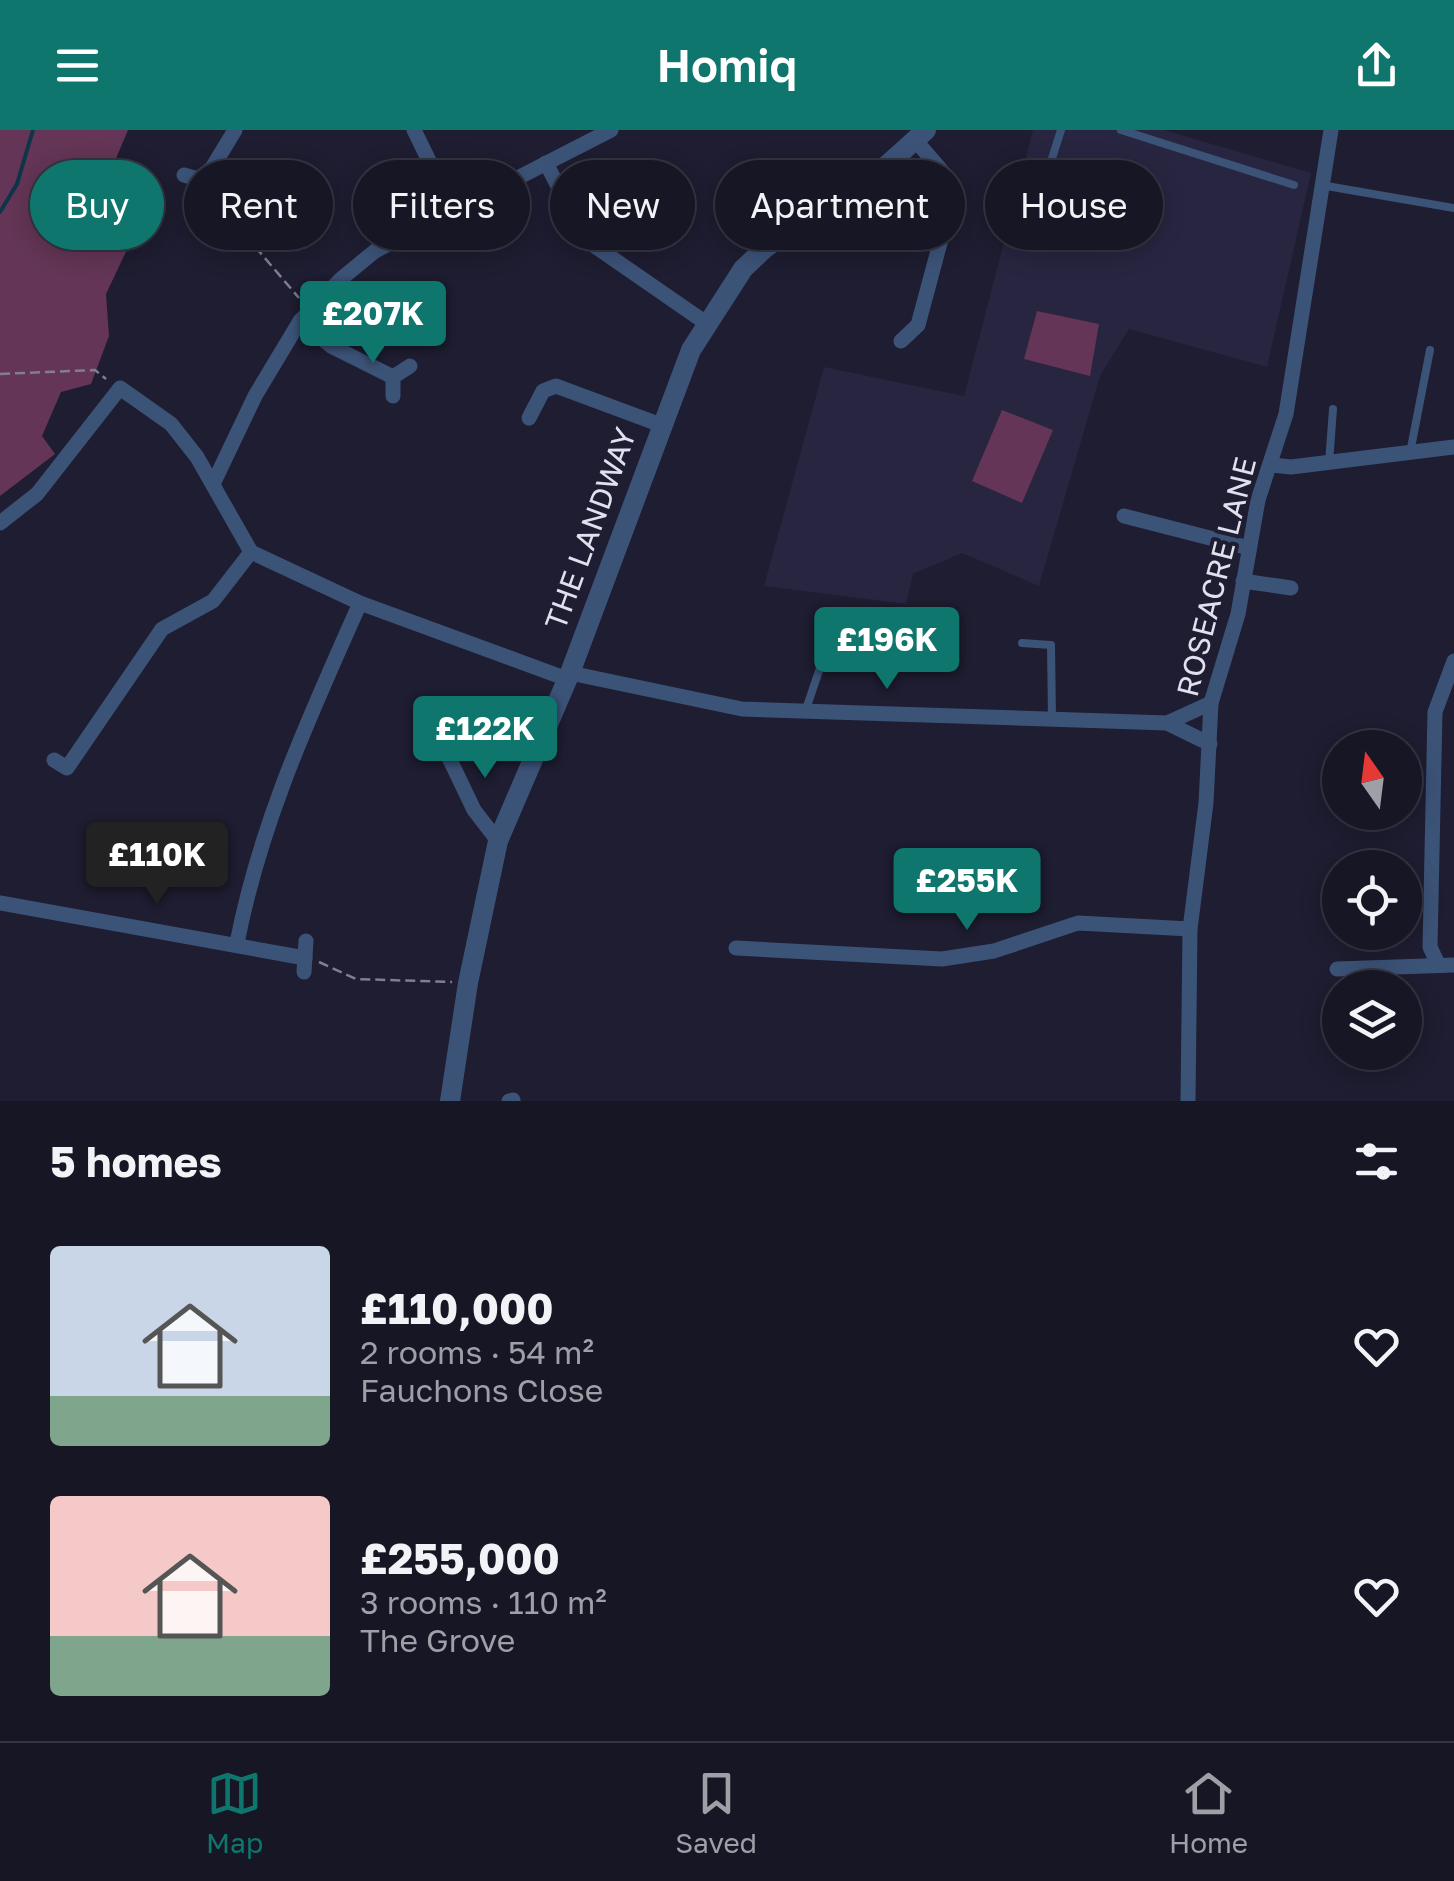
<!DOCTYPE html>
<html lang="en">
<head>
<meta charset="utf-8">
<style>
  :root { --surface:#161625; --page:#232332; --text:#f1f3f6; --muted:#9e9fa7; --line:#353542; --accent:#0f766e }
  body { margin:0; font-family:"Golos Text",sans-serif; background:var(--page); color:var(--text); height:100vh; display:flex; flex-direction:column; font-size:38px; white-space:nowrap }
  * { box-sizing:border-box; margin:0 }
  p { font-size:32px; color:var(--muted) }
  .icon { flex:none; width:55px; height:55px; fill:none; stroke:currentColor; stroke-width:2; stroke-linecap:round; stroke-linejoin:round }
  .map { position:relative; height:971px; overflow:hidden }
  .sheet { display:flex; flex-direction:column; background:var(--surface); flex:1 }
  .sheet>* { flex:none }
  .top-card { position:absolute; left:30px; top:30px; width:1395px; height:90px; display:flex; gap:20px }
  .needle { width:65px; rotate:346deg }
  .fabs { position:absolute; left:1322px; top:600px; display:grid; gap:20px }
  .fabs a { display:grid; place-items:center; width:100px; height:100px; border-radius:50%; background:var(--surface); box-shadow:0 5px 25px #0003,0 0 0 2px var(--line); font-size:50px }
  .price { position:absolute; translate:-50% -85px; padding:0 22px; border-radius:10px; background:var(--accent); color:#fff; font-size:32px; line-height:65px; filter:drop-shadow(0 2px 5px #0008) }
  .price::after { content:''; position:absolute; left:50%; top:60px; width:30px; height:22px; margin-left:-15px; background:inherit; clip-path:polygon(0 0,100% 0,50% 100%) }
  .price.selected { background:#222; color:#fff }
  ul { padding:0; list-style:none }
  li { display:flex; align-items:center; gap:30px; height:250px; padding:0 50px }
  li span { display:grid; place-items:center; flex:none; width:280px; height:200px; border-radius:10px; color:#555 }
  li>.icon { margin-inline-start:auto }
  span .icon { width:120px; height:120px; fill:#fffc; stroke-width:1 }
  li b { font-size:42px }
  h2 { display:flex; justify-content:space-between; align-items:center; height:120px; padding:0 50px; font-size:42px }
  .tag { padding:0 35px; border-radius:45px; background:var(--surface); box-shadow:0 5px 25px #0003,0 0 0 2px var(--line); font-size:35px; line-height:90px }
  .tag.selected { background:var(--accent); color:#fff }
  header { display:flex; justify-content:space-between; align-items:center; height:130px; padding:0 50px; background:var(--accent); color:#fff; font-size:45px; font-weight:600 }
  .tabs { display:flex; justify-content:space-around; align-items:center; height:140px; border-top:2px solid var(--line); background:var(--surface); font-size:28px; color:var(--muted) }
  .tabs a { display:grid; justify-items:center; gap:5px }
  .tabs .selected { color:var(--accent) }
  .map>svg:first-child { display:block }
  .built { fill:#272540 }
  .green { fill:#643556 }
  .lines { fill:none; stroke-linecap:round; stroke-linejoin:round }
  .stream { stroke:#0e3548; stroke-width:4 }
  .path { stroke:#807f90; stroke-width:2.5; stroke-dasharray:10 5; stroke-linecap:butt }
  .service { stroke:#3c5378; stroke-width:8 }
  .minor { stroke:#3c5378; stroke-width:15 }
  .tertiary { stroke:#3c5378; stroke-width:20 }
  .labels { text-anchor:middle; stroke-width:8; stroke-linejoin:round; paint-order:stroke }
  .street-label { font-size:30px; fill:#e0e0ee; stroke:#1e1d31 }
</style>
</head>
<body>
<header><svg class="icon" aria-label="menu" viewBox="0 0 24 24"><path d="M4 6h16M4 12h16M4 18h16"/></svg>Homiq<svg class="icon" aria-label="share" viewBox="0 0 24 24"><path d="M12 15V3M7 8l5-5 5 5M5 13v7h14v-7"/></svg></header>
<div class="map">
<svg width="1454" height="971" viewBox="0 0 1454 971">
  <rect width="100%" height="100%" fill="#1e1d31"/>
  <path class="built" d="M1033 0H1164L1311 43 1267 237 1129 199 1100 246 1039 456 962 423 913 444 906 474 764 456 824 237 964 266Z"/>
  <g class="green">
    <path d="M0 0H128L93 83 132 109 106 164 109 206 91 254 61 262 42 306 55 324 0 366Z"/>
    <path d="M1037 181 1099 194 1090 246 1024 229Z"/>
    <path d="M1002 280 1053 300 1022 373 972 351Z"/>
  </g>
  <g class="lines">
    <path class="stream" d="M0 82 17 54 33 0"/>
    <g class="path">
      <path d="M223 50 239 73 252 113 299 168"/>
      <path d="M0 244 95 240 106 249"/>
      <path d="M319 832 356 849 452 852"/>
    </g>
    <g class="service">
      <path d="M1121 0 1294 55"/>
      <path d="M1321 55 1454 78"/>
      <path d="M1033 88 1061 0"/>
      <path d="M1410 323 1430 220"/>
      <path d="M1329 333 1333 279"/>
      <path d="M1022 513 1051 515 1052 589"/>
      <path d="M805 582 837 488"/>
    </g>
    <g class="minor">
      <path d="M414 0 454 82"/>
      <path d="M546 33 586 110 706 193"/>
      <path d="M184 45 198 49 206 65"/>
      <path d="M198 49 212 38 235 0"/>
      <path d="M300 191 331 216 393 247"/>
      <path d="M901 211 918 195 951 72 947 47 916 11"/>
      <path d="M393 266V247L410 236"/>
      <path d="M529 288 543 261 556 256 661 295"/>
      <path d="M1272 335 1291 337 1454 317"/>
      <path d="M213 354 255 266 300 191 341 149 375 121 611 0"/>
      <path d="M1124 386 1249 418"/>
      <path d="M0 393 37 364 120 258 171 294 197 327 251 422 360 473 567 549"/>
      <path d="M1243 451 1291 458"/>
      <path d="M570 543 742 579 1167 593 1211 573"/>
      <path d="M1167 593 1210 614"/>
      <path d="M441 611 474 680 498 711"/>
      <path d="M54 630 67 638 162 499 213 471 251 422"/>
      <path d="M0 773 305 828"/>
      <path d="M237 813C261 690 310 586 360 473"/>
      <path d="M736 818 942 829 994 821 1078 793 1190 799"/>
      <path d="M1437 832 1430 817 1435 582 1454 531"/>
      <path d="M1337 839 1454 835"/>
      <path d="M304 842 306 811"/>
      <path d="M509 971 513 970"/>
      <path d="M1188 971 1190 799 1206 673 1211 573 1238 484 1258 370 1286 284 1331 0"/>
    </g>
    <path class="tertiary" d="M450 971 468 853 498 711 570 543 691 220 743 139 765 118 886 36 926 0"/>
  </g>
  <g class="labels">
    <g class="street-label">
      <text transform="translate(591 399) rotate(-70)" y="10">THE LANDWAY</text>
      <text transform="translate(1217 447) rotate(-76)" y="10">ROSEACRE LANE</text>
    </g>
  </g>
</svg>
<div class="fabs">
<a><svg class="needle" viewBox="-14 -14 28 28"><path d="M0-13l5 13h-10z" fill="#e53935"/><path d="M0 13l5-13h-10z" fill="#9e9fa7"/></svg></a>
<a><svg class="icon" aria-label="locate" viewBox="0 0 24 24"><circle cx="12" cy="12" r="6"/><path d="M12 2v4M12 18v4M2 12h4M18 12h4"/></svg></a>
<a><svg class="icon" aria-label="layers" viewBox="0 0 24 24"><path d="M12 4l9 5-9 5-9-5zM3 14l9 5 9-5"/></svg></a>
</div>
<b class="price" style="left:373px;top:236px">£207K</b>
<b class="price" style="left:887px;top:562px">£196K</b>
<b class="price" style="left:485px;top:651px">£122K</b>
<b class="price selected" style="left:157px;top:777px">£110K</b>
<b class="price" style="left:967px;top:803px">£255K</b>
<div class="top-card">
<a class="tag selected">Buy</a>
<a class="tag">Rent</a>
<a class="tag">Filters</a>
<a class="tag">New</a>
<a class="tag">Apartment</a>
<a class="tag">House</a>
</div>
</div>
<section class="sheet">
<h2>5 homes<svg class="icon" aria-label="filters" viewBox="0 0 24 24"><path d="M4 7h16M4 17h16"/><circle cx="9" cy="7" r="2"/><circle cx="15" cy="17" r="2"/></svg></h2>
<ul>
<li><span style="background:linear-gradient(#c9d6e8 75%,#7fa58c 0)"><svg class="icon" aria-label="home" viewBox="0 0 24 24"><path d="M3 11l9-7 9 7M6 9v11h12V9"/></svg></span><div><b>£110,000</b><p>2 rooms · 54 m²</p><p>Fauchons Close</p></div><svg class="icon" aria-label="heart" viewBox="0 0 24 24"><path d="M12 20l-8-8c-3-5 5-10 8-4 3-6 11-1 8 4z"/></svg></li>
<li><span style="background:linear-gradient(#f6c9c9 70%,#7fa58c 0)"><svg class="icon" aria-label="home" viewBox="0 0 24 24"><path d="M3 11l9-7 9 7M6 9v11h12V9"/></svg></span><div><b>£255,000</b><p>3 rooms · 110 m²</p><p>The Grove</p></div><svg class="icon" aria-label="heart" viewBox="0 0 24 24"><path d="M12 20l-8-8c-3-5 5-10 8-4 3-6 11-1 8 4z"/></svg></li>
</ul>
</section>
<nav class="tabs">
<a class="selected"><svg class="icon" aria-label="map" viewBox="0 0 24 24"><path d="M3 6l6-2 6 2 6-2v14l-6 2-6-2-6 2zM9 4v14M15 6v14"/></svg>Map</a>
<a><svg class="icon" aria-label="saved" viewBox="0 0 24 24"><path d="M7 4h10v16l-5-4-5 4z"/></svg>Saved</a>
<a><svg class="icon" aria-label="home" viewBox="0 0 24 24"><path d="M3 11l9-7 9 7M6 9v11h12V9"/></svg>Home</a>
</nav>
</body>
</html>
